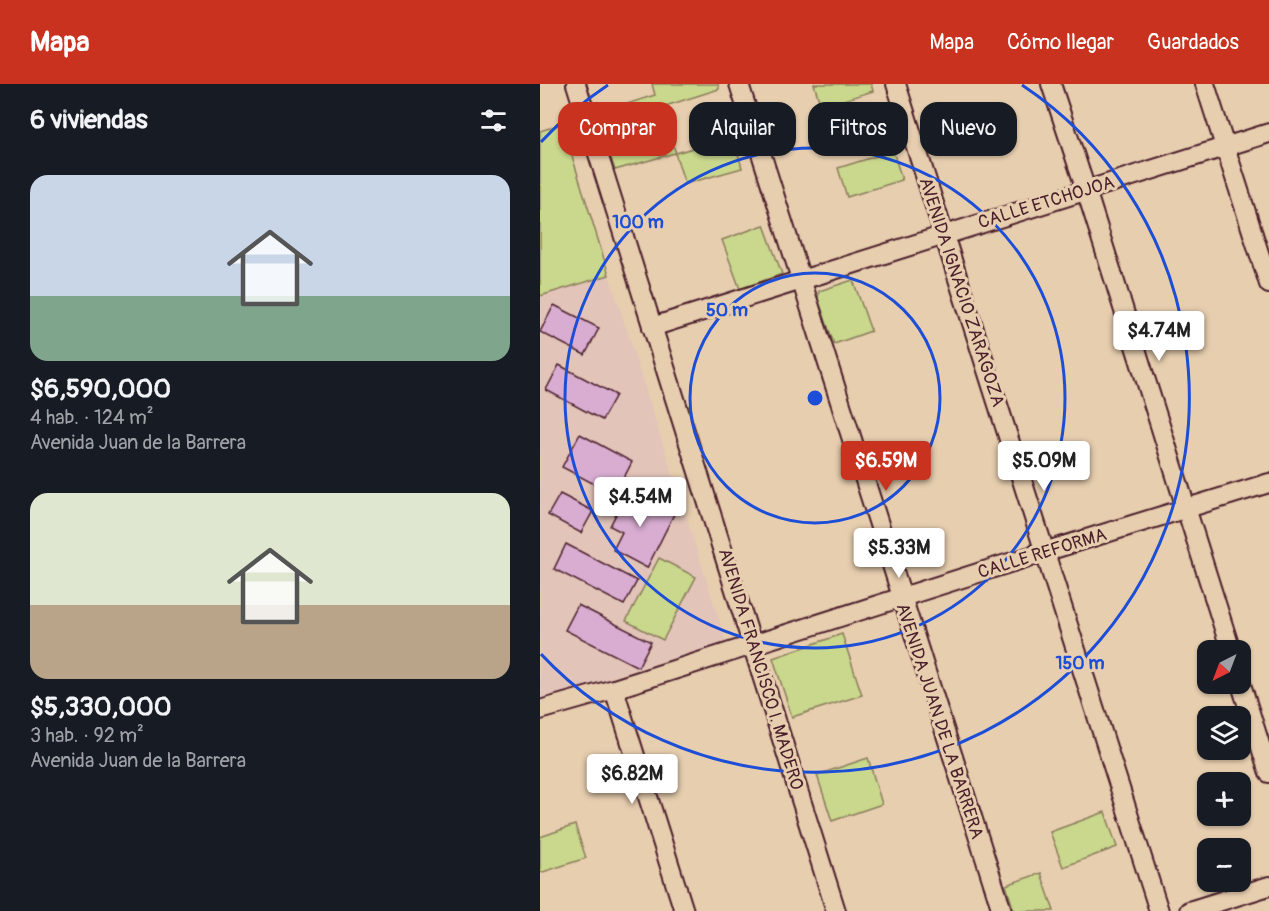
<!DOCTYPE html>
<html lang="es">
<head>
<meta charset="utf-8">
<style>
  :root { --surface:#171b24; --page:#20242c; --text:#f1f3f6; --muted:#9ea1a6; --accent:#c8321e }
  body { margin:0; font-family:Pangolin,sans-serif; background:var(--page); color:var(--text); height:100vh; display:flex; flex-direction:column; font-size:22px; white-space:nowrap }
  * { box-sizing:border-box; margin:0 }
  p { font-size:20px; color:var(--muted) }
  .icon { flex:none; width:33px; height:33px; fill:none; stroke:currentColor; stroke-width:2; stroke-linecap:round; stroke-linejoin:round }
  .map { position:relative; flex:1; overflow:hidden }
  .drawer { display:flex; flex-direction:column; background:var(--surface); width:540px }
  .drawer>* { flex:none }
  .hud { position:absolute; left:18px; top:18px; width:570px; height:54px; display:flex; gap:12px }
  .needle { width:39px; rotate:222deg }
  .tools { position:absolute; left:657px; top:556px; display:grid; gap:12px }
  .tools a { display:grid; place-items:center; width:54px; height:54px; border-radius:12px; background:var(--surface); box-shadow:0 2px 4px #0004; font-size:30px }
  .price { position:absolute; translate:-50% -51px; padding:0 14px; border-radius:6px; background:#fff; color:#222; font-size:20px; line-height:39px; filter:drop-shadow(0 2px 3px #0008) }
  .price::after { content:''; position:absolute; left:50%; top:36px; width:18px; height:14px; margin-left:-9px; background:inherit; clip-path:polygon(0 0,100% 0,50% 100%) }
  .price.on { background:var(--accent); color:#fff }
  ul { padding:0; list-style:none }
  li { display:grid; align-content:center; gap:12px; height:318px; padding:0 30px }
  li span { display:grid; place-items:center; height:186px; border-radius:18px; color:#555 }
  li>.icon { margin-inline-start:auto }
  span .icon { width:108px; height:108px; fill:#fffc; stroke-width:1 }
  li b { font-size:26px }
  h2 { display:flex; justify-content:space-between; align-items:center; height:72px; padding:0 30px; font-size:26px }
  .chip { padding:0 21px; border-radius:18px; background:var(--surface); box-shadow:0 2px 4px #0004; font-size:21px; line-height:54px }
  .chip.on { background:var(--accent); color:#fff }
  header { display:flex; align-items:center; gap:36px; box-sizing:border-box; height:84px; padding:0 30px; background:var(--accent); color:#fff }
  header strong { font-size:28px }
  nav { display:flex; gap:33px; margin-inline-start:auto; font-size:21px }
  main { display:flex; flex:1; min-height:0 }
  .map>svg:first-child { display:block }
  .built { fill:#e2c4b9 }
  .green { fill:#c9d88c; stroke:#8a7c5c; stroke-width:1.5 }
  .building { fill:#d8add1; stroke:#4a1f2b; stroke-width:1.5 }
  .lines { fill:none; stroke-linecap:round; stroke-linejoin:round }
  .street-casing { stroke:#4a1f2b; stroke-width:22 }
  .street { stroke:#e7ceaf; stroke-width:18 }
  .ring { fill:none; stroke:#1d4ed8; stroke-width:3 }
  .labels { text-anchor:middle; stroke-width:6; stroke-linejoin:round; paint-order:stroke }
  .street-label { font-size:18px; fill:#4a1f2b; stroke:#e7ceaf }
  .centre { fill:#1d4ed8; stroke:#e7ceaf; stroke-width:3 }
  .ring-label { font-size:18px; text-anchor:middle; font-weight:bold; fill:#1d4ed8; stroke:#e7ceaf; stroke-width:6; stroke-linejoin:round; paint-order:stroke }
</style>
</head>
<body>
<header>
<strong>Mapa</strong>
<nav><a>Mapa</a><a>Cómo llegar</a><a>Guardados</a></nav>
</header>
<main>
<section class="drawer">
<h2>6 viviendas<svg class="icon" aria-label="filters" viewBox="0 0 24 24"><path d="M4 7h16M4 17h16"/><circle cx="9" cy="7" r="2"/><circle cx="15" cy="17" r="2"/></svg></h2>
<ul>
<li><span style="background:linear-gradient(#c9d6e8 65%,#7fa58c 0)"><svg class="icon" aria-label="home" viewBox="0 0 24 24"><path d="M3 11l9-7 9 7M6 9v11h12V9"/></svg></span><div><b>$6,590,000</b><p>4 hab. · 124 m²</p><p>Avenida Juan de la Barrera</p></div></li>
<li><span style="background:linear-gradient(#dfe7d0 60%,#b9a48a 0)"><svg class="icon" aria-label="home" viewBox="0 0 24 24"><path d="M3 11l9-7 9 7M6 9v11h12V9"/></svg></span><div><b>$5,330,000</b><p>3 hab. · 92 m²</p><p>Avenida Juan de la Barrera</p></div></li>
</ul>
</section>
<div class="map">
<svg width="729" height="827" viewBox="0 0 729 827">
  <rect width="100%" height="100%" fill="#e7ceaf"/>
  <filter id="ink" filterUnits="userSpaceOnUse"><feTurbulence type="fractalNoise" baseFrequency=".0167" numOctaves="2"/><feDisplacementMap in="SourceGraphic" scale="12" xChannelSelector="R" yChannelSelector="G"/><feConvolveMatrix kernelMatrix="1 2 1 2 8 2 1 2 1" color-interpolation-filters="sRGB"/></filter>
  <g filter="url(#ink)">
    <path class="built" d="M69 191 186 558 0 616V212Z"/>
    <g class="green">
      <path d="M112 0H178L179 5 119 24 136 69 193 52 202 84 145 100 135 69 75 86 56 30 115 11Z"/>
      <path d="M274 0H331L333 7 281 23Z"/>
      <path d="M22 40 69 191 0 212V47Z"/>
      <path d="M353 67 362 96 307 113 298 84Z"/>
      <path d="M224 141 242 190 200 205 182 156Z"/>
      <path d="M313 196 331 247 294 260 278 215 279 207Z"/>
      <path d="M119 474 156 493 123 556 86 537Z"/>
      <path d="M302 550 322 611 252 633 233 574Z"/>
      <path d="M328 674 342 720 292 737 277 691Z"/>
      <path d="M565 728 577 763 523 783 510 748Z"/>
      <path d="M35 741 46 774 0 789V753Z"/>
      <path d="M501 789 514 827H474L466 801Z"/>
    </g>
    <g class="building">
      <path d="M14 221 59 244 45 271 0 248Z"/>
      <path d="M19 281 76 311 62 336 6 306Z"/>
      <path d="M40 350 92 378 75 411 22 383Z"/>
      <path d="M88 407 134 430 107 484 73 466 82 448 70 442Z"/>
      <path d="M20 410 53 427 41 449 8 431Z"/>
      <path d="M26 460 97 497 84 521 14 485Z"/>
      <path d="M38 521 111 558 98 583 25 546Z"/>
    </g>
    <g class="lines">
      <g class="street-casing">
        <g id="street">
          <path d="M36 0 296 827"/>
          <path d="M199 0 462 827"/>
          <path d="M356 0 619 827"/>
          <path d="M511 0 546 106 691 567"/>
          <path d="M665 0 729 200"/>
          <path d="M112 243 729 49"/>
          <path d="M700 597 729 689"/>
          <path d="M74 605 144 827"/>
          <path d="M0 626 74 605 504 468 729 399"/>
          <path d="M649 827 729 802"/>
        </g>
      </g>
      <use href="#street" class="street"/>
    </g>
  </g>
  <g class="ring">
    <circle cx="275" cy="314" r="125"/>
    <circle cx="275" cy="314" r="250"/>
    <path d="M1 58A375 375 0 0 1 68 1M482 1A375 375 0 1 1 1 570"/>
  </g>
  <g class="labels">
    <g class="street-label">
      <text transform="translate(506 118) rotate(-17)" y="6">CALLE ETCHOJOA</text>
      <text transform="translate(422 208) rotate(72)" y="6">AVENIDA IGNACIO ZARAGOZA</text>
      <text transform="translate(502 469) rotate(-17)" y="6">CALLE REFORMA</text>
      <text transform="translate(221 585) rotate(73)" y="6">AVENIDA FRANCISCO I. MADERO</text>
      <text transform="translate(400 637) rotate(72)" y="6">AVENIDA JUAN DE LA BARRERA</text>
    </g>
  </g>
  <circle cx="275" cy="314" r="9" class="centre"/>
  <g class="ring-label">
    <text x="98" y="144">100 m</text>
    <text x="187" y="232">50 m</text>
    <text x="540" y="585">150 m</text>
  </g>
</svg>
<div class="tools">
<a><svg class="needle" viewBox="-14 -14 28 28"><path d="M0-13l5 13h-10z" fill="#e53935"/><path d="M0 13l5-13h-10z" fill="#9ea1a6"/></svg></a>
<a><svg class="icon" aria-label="layers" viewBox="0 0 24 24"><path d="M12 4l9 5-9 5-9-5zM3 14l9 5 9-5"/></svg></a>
<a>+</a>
<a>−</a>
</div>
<b class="price" style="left:619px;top:278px">$4.74M</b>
<b class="price on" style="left:346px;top:408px">$6.59M</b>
<b class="price" style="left:504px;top:408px">$5.09M</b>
<b class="price" style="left:100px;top:444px">$4.54M</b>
<b class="price" style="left:359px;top:495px">$5.33M</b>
<b class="price" style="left:92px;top:721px">$6.82M</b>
<div class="hud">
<a class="chip on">Comprar</a>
<a class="chip">Alquilar</a>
<a class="chip">Filtros</a>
<a class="chip">Nuevo</a>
</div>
</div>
</main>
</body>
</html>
